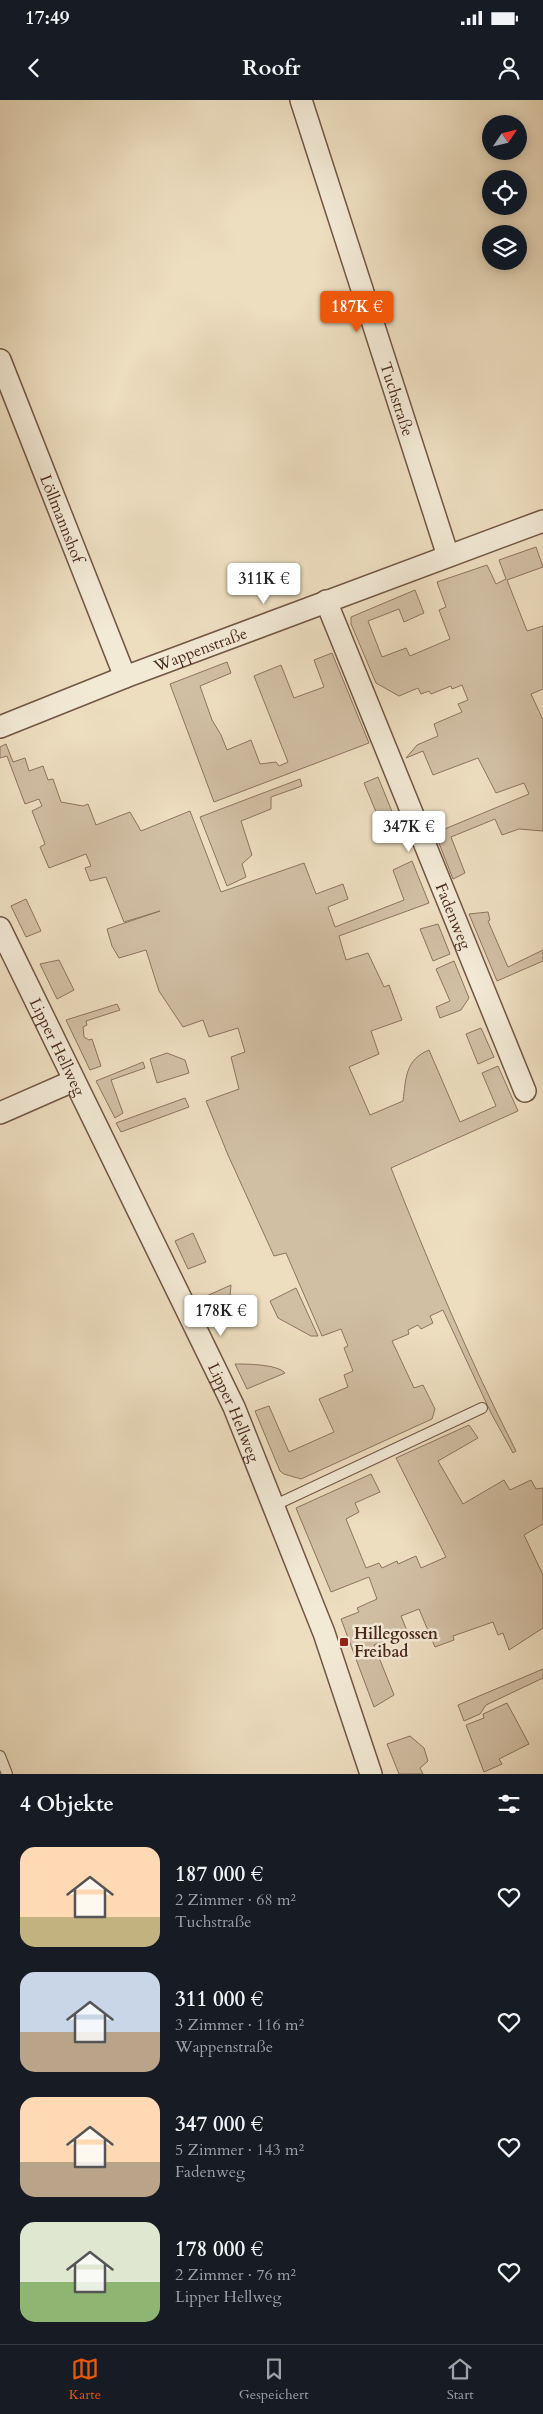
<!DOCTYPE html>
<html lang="de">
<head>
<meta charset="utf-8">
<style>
  :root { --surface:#171b24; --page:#242831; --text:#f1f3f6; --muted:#9ea1a6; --line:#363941; --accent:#ea580c }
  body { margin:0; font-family:Cardo,serif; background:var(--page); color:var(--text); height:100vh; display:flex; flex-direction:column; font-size:19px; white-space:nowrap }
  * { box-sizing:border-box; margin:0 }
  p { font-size:16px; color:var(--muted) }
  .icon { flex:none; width:28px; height:28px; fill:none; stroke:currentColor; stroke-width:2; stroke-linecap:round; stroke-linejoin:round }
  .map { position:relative; height:1674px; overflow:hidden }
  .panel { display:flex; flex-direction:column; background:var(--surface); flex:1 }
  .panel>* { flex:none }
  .needle { width:32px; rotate:55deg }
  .tools { position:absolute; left:482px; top:15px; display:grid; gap:10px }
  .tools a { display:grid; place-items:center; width:45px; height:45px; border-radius:50%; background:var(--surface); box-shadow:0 2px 12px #0003; font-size:25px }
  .price { position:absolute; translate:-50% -42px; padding:0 11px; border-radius:5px; background:#fff; color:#222; font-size:16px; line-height:32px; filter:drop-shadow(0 1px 2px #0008) }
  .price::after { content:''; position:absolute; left:50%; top:30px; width:15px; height:11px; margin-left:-8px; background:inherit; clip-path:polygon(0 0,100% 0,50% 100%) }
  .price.current { background:var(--accent); color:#fff }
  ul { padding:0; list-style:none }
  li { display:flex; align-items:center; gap:15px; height:125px; padding:0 20px }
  li span { display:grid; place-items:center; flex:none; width:140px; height:100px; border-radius:15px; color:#555 }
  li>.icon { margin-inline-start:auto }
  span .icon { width:60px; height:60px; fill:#fffc; stroke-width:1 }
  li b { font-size:21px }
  h2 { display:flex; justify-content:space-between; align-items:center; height:60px; padding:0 20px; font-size:21px }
  .status { display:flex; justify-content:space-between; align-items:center; height:35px; padding:0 25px; background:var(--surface); direction:ltr }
  .status svg { height:14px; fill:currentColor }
  header { display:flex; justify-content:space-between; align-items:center; height:65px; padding:0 20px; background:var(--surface); font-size:22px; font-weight:700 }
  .tab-bar { display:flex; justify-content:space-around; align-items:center; height:70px; border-top:1px solid var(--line); background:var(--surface); font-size:14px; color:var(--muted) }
  .tab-bar a { display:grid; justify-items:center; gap:2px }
  .tab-bar .current { color:var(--accent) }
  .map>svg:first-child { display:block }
  .green { fill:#d1bfa4; stroke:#8d7460 }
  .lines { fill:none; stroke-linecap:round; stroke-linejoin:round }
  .lane-casing { stroke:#725644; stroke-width:12 }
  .street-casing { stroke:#725644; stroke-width:24 }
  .lane { stroke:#f3ead6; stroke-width:10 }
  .street { stroke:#f3ead6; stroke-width:21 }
  .poi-dot { fill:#8f2418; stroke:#f3ead6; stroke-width:2 }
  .labels { text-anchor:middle; stroke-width:5; stroke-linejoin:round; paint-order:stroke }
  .street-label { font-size:16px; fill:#49291b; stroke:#f3ead6 }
  .poi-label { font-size:16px; font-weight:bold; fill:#49291b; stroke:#f3ead6; text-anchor:start }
</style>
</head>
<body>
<div class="status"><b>17:49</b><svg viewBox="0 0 49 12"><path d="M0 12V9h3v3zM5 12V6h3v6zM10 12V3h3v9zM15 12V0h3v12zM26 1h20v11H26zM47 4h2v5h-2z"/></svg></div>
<header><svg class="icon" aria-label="back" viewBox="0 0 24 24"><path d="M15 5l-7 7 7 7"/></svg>Roofr<svg class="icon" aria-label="person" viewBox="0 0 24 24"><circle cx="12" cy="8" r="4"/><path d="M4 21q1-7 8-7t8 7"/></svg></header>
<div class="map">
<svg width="543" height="1674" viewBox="0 0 543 1674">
  <rect width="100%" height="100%" fill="#eddec0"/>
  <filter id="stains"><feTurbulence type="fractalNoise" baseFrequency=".004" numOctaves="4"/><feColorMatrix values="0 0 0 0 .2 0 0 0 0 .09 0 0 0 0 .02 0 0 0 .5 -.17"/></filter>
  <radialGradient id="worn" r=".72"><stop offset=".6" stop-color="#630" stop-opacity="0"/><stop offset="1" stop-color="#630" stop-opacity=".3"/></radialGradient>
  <g class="green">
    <path d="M536 447 543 467 507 480 527 531 543 526V589L531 594 543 620V731L519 729 502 735 495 719 451 737 465 773 453 779 435 733 529 694 524 683 496 693 478 658 433 675 423 651 406 658 417 645 438 636 434 624 462 612 458 604 468 600 462 585 452 589 451 586 431 594 429 591 421 594 418 588 399 596 376 583 351 524V517L415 490 424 513 404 522 399 509 368 521 382 557 406 548 410 556 450 539 439 510 446 507 437 482 487 465 496 484 506 479 499 460Z"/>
    <path d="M332 553 369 643 214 702 170 584 227 562 231 573 200 586 212 620 221 635 227 650 251 640 260 664 276 662 279 666 288 662 254 576 281 565 294 598 324 587 314 560Z"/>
    <path d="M6 644 13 662 25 658 29 671 43 666 48 680 53 679 61 702 83 706 88 704 96 725 130 712 141 731 190 711 221 792 304 763 316 794 343 784 348 799 328 807 335 827 404 800 393 770 412 761 429 803 339 836 346 860 368 853 384 887 389 885 402 920 371 931 379 954 349 967 370 1015 403 1001C406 978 405 960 429 950L460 1022 496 1006 482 973 498 966 518 1011 391 1068C429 1164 469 1259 516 1351L513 1353 491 1313 443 1210 430 1216 433 1223 421 1229 418 1225 408 1230 409 1234 392 1241 414 1288 423 1285 435 1309 432 1319 301 1379 284 1374 280 1371 255 1311 269 1306 289 1352 334 1332 319 1299 348 1287 344 1275 353 1271 344 1248 348 1246 341 1229 322 1236 286 1153 274 1156 228 1055 206 1001 239 989 231 957 245 952 238 928 209 937 203 920 183 927 159 891 146 850 119 858 112 846 107 829 160 811 124 822 106 777 90 781 85 768 91 766 86 754 49 768 40 747 45 744 32 711 42 706 39 699 25 704 7 656 0 658V647Z"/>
    <path d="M378 677 393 714 379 719 364 683Z"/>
    <path d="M300 679 302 686 271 697V709L241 721 252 755 242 764 246 777 227 786 200 717Z"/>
    <path d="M26 799 41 831 26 837 11 806Z"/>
    <path d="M488 812 490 820 488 821 508 867 543 850V861L497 881 469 814Z"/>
    <path d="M438 824 450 854 433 861 420 829Z"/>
    <path d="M59 860 74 890 57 899 40 864Z"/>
    <path d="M454 861 469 898 461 910 440 918 436 907 450 901 436 869Z"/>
    <path d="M117 904 120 910 86 921 87 925 83 927 84 937 89 940 92 939 101 966 90 970 66 920Z"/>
    <path d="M481 928 494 957 478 964 466 934Z"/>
    <path d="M167 953 185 960 189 973 157 983 150 959Z"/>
    <path d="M143 962 145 968 111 980 123 1013 115 1018 96 981Z"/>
    <path d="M185 998 189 1007 121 1032 116 1023Z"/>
    <path d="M193 1133 206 1162 188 1169 175 1141Z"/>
    <path d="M231 1185 229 1207 211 1216 202 1198Z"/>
    <path d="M296 1188 318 1236H311L278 1218 270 1201Z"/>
    <path d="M235 1264C246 1264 277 1264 285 1273L247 1289Z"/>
    <path d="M469 1325 478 1338 438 1361 463 1404 504 1380 510 1390 531 1380 536 1389 543 1388V1424L524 1435 543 1475V1528L509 1550 503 1533 498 1535 493 1522 453 1536 454 1540 435 1547 419 1509 401 1516 407 1531 374 1545 394 1595 374 1607 341 1519 359 1512 357 1508 377 1499 369 1477 331 1492 296 1408 371 1374 380 1392 355 1403 359 1412 346 1419 366 1468 379 1463 382 1468 397 1461 398 1464 416 1456 421 1468 446 1457 396 1358Z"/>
    <path d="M543 1569V1578L486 1605 480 1614 464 1621 458 1605Z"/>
    <path d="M507 1603 529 1644 499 1659 502 1664 484 1672 466 1625 484 1618 483 1614Z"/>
    <path d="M410 1636 424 1648 428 1661 420 1668 423 1674H399L387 1644Z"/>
  </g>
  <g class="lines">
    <g class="lane-casing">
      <g id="lane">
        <path d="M273 1406 482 1308"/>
        <path d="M0 1656 7 1674"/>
      </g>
    </g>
    <g class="street-casing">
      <g id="street">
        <path id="s1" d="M301 0 448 456"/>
        <path id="s2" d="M0 260 125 577"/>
        <path id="s3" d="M326 501 525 991"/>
        <path id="s4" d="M0 627 125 577 543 421"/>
        <path id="s5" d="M0 828 234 1307 324 1533 371 1674"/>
        <path d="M0 1013 73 981"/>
      </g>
    </g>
    <use href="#lane" class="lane"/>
    <use href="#street" class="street"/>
  </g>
  <rect class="poi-dot" x="339" y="1537" width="10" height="10" rx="2.5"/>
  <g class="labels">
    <g class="street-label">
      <text dy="6" stroke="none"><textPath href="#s1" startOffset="314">Tuchstraße</textPath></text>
      <text dy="6" stroke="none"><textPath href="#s2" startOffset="170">Löllmannshof</textPath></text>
      <text dy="6" stroke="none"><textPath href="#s4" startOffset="215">Wappenstraße</textPath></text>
      <text dy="6" stroke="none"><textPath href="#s3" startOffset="340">Fadenweg</textPath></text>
      <text dy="6" stroke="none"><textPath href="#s5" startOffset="132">Lipper Hellweg</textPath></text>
      <text dy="6" stroke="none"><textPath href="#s5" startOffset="538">Lipper Hellweg</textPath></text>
    </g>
    <g class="poi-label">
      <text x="354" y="1539">Hillegossen<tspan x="354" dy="18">Freibad</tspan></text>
    </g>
  </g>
  <rect width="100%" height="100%" filter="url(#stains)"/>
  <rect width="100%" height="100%" fill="url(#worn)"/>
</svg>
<div class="tools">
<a><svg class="needle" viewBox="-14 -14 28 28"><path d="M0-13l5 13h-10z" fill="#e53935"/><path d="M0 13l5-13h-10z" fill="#9ea1a6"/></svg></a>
<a><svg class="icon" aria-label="locate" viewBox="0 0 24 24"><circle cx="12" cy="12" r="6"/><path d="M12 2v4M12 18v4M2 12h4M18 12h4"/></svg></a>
<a><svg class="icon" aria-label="layers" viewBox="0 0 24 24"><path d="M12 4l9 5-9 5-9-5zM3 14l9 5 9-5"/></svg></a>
</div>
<b class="price current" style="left:357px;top:233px">187K €</b>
<b class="price" style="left:264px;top:505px">311K €</b>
<b class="price" style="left:409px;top:753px">347K €</b>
<b class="price" style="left:221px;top:1237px">178K €</b>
</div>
<section class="panel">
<h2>4 Objekte<svg class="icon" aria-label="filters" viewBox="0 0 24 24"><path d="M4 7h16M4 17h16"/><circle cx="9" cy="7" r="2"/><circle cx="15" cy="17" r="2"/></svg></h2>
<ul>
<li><span style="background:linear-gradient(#ffd9b3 70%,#c2b280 0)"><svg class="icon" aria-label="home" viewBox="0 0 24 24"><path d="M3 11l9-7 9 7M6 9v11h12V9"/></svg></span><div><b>187 000 €</b><p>2 Zimmer · 68 m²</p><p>Tuchstraße</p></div><svg class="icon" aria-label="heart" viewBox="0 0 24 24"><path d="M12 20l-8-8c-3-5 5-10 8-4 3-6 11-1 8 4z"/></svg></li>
<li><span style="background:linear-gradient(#c9d6e8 60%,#b9a48a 0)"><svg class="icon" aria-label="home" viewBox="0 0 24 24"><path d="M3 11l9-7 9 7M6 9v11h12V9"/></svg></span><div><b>311 000 €</b><p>3 Zimmer · 116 m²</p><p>Wappenstraße</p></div><svg class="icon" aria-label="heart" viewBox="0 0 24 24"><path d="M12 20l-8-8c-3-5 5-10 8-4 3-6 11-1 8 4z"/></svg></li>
<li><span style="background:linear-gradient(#ffd9b3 65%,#b9a48a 0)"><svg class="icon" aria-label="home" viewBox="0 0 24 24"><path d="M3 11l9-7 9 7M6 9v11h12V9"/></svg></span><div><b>347 000 €</b><p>5 Zimmer · 143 m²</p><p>Fadenweg</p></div><svg class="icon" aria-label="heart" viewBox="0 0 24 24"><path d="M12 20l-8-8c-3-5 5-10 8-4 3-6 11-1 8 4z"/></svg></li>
<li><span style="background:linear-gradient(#dfe7d0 60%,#8fb573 0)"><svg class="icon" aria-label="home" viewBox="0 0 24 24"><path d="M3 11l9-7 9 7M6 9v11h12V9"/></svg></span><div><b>178 000 €</b><p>2 Zimmer · 76 m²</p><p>Lipper Hellweg</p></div><svg class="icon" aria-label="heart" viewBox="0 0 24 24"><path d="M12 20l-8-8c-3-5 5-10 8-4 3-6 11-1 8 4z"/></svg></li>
</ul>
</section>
<nav class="tab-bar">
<a class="current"><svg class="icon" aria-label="map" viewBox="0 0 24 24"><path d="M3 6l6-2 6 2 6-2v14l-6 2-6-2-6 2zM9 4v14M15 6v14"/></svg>Karte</a>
<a><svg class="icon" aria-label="saved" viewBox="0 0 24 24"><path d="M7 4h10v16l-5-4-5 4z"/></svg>Gespeichert</a>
<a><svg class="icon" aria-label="home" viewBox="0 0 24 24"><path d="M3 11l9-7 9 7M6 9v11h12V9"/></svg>Start</a>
</nav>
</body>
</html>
